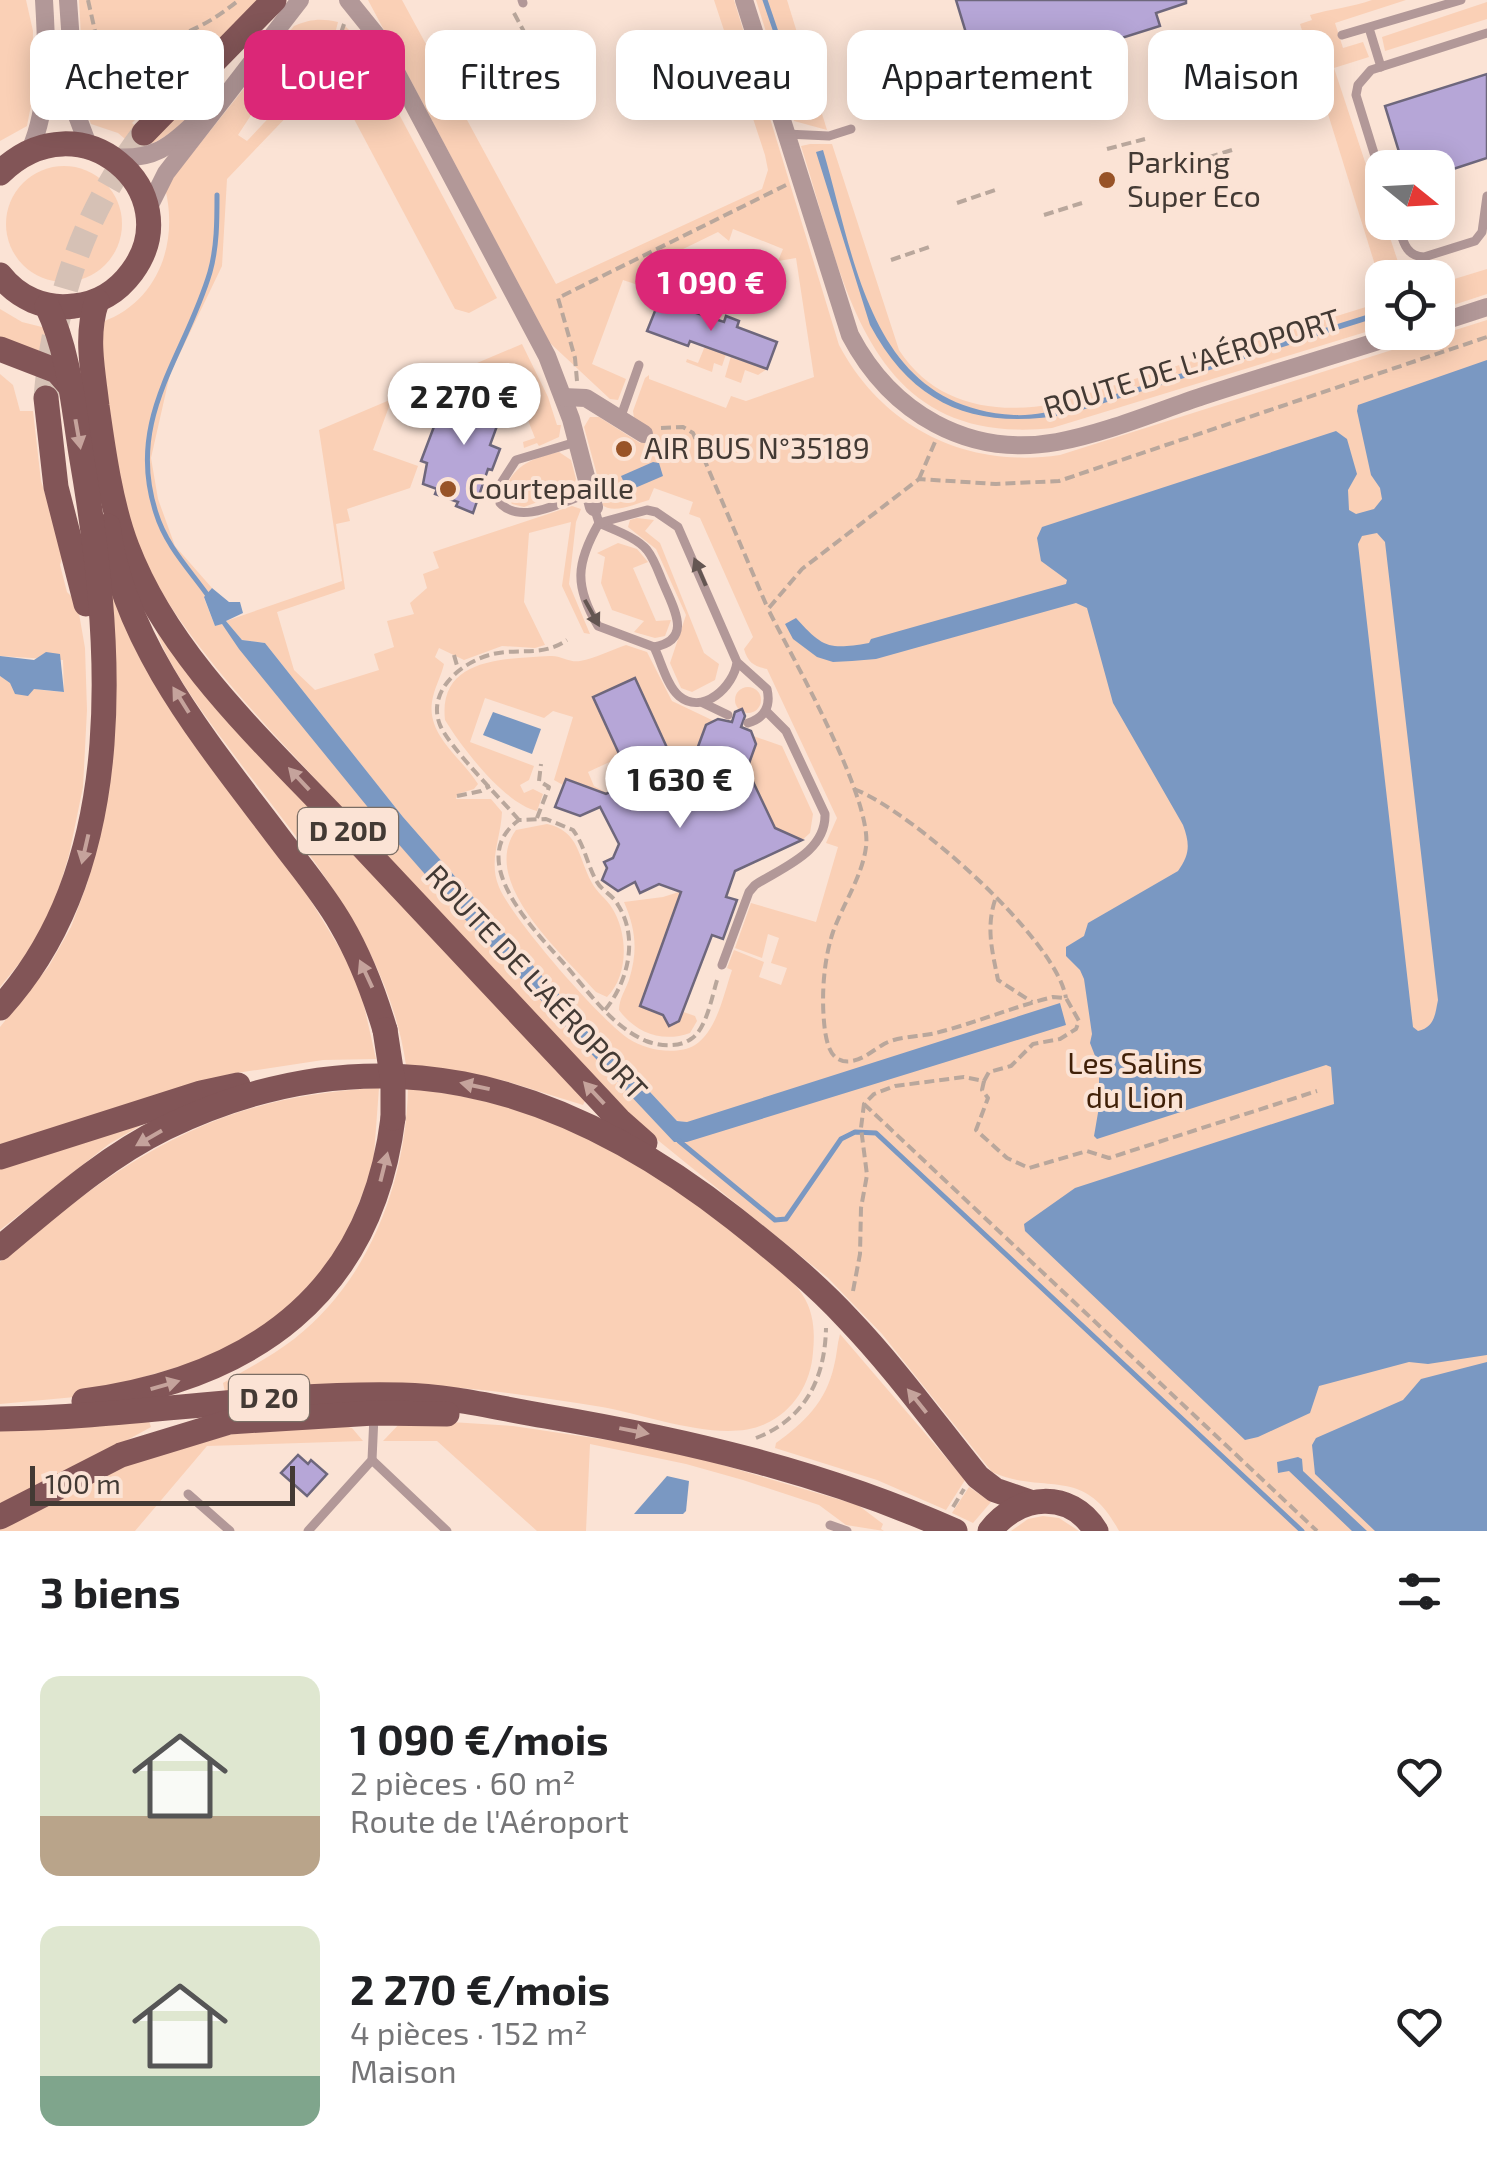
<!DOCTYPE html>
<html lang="fr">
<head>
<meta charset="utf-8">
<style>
  :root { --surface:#fff; --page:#f6f6f6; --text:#202124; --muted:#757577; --accent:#db2777 }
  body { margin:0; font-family:"Exo 2",sans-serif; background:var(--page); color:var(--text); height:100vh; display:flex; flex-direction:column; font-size:38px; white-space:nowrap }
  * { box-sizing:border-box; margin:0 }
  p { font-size:32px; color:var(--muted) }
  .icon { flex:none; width:55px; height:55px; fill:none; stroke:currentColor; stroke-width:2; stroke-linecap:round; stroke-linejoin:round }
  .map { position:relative; height:1531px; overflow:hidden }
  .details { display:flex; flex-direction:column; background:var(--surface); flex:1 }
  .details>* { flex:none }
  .banner { position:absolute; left:30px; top:30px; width:1428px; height:90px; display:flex; gap:20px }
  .needle { width:65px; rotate:108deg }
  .tools { position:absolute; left:1365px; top:150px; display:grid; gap:20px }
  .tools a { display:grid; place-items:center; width:90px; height:90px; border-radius:20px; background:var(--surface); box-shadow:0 5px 25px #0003; font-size:50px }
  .scale { position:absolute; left:30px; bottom:25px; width:265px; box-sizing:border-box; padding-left:10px; border:5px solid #433a34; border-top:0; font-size:28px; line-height:35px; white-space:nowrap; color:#433a34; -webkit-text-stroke:8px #fbe3d5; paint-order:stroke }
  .price { position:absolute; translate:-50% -85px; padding:0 22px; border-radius:35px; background:#fff; color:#222; font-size:32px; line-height:65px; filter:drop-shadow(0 2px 5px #0008) }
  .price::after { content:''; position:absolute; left:50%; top:60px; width:30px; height:22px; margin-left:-15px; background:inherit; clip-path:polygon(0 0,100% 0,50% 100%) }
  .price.selected { background:var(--accent); color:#fff }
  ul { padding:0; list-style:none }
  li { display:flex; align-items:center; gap:30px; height:250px; padding:0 40px }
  li span { display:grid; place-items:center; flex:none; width:280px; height:200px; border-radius:20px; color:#555 }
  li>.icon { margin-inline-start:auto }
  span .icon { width:120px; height:120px; fill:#fffc; stroke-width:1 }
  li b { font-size:42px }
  h2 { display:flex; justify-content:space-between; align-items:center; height:120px; padding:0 40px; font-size:42px }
  .chip { padding:0 35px; border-radius:20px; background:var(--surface); box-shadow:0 5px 25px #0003; font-size:35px; line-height:90px }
  .chip.selected { background:var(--accent); color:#fff }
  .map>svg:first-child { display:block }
  .green { fill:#fad0b6 }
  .water { fill:#7a98c2; fill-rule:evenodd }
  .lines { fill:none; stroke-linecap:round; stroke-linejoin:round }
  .stream { stroke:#7a98c2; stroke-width:5 }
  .building { fill:#b6a6d7; stroke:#6e677c; stroke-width:2.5 }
  .primary-tunnel { stroke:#d6c1b5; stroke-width:25; stroke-dasharray:25 12; stroke-linecap:butt }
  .path { stroke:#b9a79c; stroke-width:4; stroke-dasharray:10 5; stroke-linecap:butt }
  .lane { stroke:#b29898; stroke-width:9 }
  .street { stroke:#b29898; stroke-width:18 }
  .primary { stroke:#825557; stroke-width:25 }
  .primary-bridge { stroke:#825557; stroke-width:25 }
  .oneway { fill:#c5a39c }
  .oneway2 { fill:#645652 }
  .poi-dot { fill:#985327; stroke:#fbe3d5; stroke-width:4 }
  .labels { text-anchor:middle; stroke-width:8; stroke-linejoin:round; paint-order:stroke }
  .shield { fill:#fbe3d5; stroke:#7a6d64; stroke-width:2.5 }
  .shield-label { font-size:28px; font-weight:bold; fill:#433a34 }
  .poi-label { font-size:30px; fill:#433a34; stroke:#fbe3d5; text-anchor:start }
  .street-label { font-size:30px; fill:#433a34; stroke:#fbe3d5 }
  .park-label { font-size:30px; fill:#402008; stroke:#fbe3d5 }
</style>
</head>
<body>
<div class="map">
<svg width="1487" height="1531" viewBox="0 0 1487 1531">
  <rect width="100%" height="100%" fill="#fbe3d5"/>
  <g class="green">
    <path d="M0 0H26L33 31 32 100 27 126 0 141Z"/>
    <path d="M79 0H260L220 40H210L190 58 188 68 132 123 151 140 210 77 215 85C194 116 173 136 138 150L118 133 91 124 85 108Z"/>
    <path d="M368 0H402L556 284 762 189 768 170 765 155 714 0H734L839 345C883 428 967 469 1060 455L1487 320V1531H1119C1084 1464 1045 1496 992 1472L882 1334 828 1278 633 1120 269 729C214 667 144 588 124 505 111 452 108 391 101 337L102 322C158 302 179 243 165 188L178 171 294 26C310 19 321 18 338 22L324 77 307 95C298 77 315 65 326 53L314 43 255 109 238 135 247 141 279 107 287 103 297 106 227 179 222 266 170 374 151 458 158 499 175 546 212 588 204 598 215 626 221 623 674 1142 687 1122 677 1121 543 977 403 817 265 643 242 640 226 621 342 581 319 430 522 344 548 397 557 425H561L559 437 539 446 537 443 524 448 523 442 535 438 520 400 474 384 462 416 441 408 434 388 390 404 373 450 418 466 410 488 347 509 350 521 336 524 345 589 277 612 294 670 315 690 379 670 374 654 394 647 387 621 414 614 410 603 427 588 423 574 439 568 433 552 572 506 581 509 576 522 569 584 590 634 584 633 562 586 571 522 529 533 524 602 545 645 535 648 502 646 464 660 439 648 435 657 444 664C441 677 434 688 432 702 427 736 462 758 478 784L474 789 458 794 456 799H491L502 812C501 838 488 861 499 887 511 917 601 1021 629 1039 646 1050 676 1056 695 1045 717 1031 724 993 732 970L727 968 734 950 764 962 759 977 781 985 787 968 771 963 779 938 768 934 762 958 735 948 751 903 816 922 838 847 826 843 837 818 767 669C754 666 748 663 744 649L753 637 700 518 689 514 693 502 654 488 649 500C634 504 613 515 601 504L609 501 603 497 584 427 590 417H599L640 443 650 428 634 418 633 411 645 378 649 375V379L726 408 731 396 746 401 814 377 796 258 778 261 783 249 733 229 729 241 718 232 638 271 641 282 638 285 623 280 592 364 626 379 618 400 610 399 550 343Z"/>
    <path d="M756 0H787L827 130 794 121Z"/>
    <path d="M1372 0H1406L1335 23 1343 48 1363 42 1369 57 1334 68 1403 277 1382 278 1380 281 1300 24 1312 20 1310 15C1331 9 1352 7 1372 0Z"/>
    <path d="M1487 2V19L1385 51 1382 37Z"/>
    <path d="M345 26 360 41 497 298 469 313 455 309 329 72Z"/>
    <path d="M810 144H832L899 350C934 404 993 415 1054 404L1382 302V327L1052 428C866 448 845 283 801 146Z"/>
    <circle cx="64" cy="224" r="58"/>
    <path d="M1487 269V294L1438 310V284Z"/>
    <path d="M0 309 22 322 46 328 56 358 0 340Z"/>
    <path d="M705 346 726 354 722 366 714 363 712 372 686 362 687 359 698 363Z"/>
    <path d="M731 356 732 358 767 369 758 375 745 370 741 383 725 377Z"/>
    <path d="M0 374 13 385 20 411H33L41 481 64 552 60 565 67 592 77 602 85 648 87 710 83 787 69 855 53 908 26 955 0 987V676C19 689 41 690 64 692L63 660 0 656Z"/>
    <path d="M559 452 571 460 576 479 573 489 524 507 512 504 504 493C511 466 534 457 559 452Z"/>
    <path d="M637 518 654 520 645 531 660 543 704 653 719 664 715 680 692 692 681 688 670 663 686 615 656 549 628 527 630 520Z"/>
    <path d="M618 543 637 549 648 562 633 568 656 621 671 620 665 636 655 638 634 632 644 621 612 610 601 583 605 557 597 553Z"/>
    <path d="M107 567 350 965 363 1001 376 1059 323 1060 230 1074 0 1147V1027L49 966 71 927 87 884 103 818Z"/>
    <path d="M156 628 585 1101 583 1105 502 1080 406 1065C387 936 297 841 223 740 203 713 163 659 156 628Z"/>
    <path d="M626 645 647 652 672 701 714 721 696 752 668 765 635 679 593 696 634 781 613 790 621 775 614 760 588 772 594 786 607 793 591 800 592 788 566 779 563 785 554 780 573 717 553 711 544 718 485 698 470 742 534 766 529 780 520 785 524 793 533 789 543 794 537 811C505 804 462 748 445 720 438 657 506 659 550 656 560 655 570 663 580 661 596 658 611 650 626 645Z"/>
    <circle cx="748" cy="700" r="13"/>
    <path d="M753 736 782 746 813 814 810 833 799 843 801 839 775 828 747 769 756 744Z"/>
    <path d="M547 824C580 831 578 858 592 883 597 893 607 899 612 908 628 933 629 975 607 997L596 992C564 955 478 882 516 830Z"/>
    <path d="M682 891 663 1015 669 1026 677 1022 675 1009 695 1016 697 1021 690 1033C662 1043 636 1033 619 1010 619 999 625 991 629 980 638 951 636 930 624 902L663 897Z"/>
    <path d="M379 1088 373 1168 347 1232 326 1267 280 1315 226 1353 75 1397 0 1404V1262C123 1159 213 1096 379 1088Z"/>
    <path d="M408 1088C452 1093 498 1103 541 1117 619 1144 688 1196 752 1248 769 1262 790 1276 802 1294 814 1312 815 1332 813 1352 811 1383 794 1411 765 1424 722 1444 648 1415 602 1407 550 1399 497 1390 444 1387 375 1382 295 1390 225 1392L223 1383C247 1369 272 1356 294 1339 370 1280 406 1181 408 1088Z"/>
    <path d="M138 1120 140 1126 109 1144 0 1230V1164Z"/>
    <path d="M840 1334 965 1480 946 1510 877 1480 775 1448 776 1443C804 1423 826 1402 834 1366 837 1355 837 1344 840 1334Z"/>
    <path d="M404 1419 513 1426 668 1449 858 1505 883 1524 881 1529 884 1531 846 1525 819 1505 743 1480 686 1464 590 1444 586 1531H537L437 1441H383Z"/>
    <path d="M149 1421 151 1427 0 1510V1431Z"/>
    <path d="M345 1426 352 1428 363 1441 207 1446 135 1531H0V1528L113 1468 232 1434Z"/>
    <path d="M969 1487 991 1502 973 1523 952 1513Z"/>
    <path d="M1043 1516 1059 1518 1079 1531H1011L1028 1519Z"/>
  </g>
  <g class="water">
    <path d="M823 150C856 261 870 407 1014 415 1032 416 1051 411 1068 409L1382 310V316L1069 414C979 430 915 409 870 325L816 152Z"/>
    <path d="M1487 360V1355L1428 1364 1409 1362 1319 1386 1310 1413 1258 1437 1245 1440 1025 1231 1024 1224 1075 1188 1334 1104 1331 1067 1326 1065 1097 1139 1094 1136 1099 1107V1066L1090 1043 1092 1034 1084 979 1080 970 1066 956V947L1084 936 1088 923 1178 871C1190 854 1190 844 1183 825L1113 703 1087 608 1076 603 876 659 852 661 833 662 817 657 793 639 785 624 796 618C823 648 829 650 869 643L871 639 1066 584 1067 580 1041 561 1037 538 1042 527 1336 431 1347 439 1357 474 1348 490 1349 510 1356 514 1374 509 1382 499 1380 488 1371 475 1357 411 1358 405ZM1377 533 1385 542 1438 1000C1435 1014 1435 1027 1418 1031L1413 1027 1358 544 1362 536Z"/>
    <path d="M653 462 659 463 663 476 628 491 621 476Z"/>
    <path d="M212 588 229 602H240L243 613 226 621 242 640 265 643 403 817 543 977 677 1121 687 1122 1060 1003 1066 1025 687 1142H674L458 912 388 832 239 649 222 624 215 626 204 597Z"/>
    <path d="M46 652 60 654 64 692 34 689 28 696 15 694 10 683 0 676V656L34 660Z"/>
    <path d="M493 712 541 729 532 754 483 735Z"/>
    <path d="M1487 1362V1531H1375L1315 1474 1312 1445 1316 1438 1403 1400 1421 1379Z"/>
    <path d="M1298 1457 1302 1459 1303 1471 1367 1531H1352L1289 1471 1278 1473 1277 1462Z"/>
    <path d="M667 1476 689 1481 686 1511 683 1514H634Z"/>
  </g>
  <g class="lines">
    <g class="stream">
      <path d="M765 0 805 117"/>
      <path d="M209 597C190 570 166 546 156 513 125 418 185 357 210 272 217 247 217 221 217 195"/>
      <path d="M679 1141 775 1220 786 1219 841 1139 855 1132 876 1133 1302 1531"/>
    </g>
  </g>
  <g class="building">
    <path d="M956 0H1186V3L1156 13 1160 26 991 79 987 66 977 69Z"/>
    <path d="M1487 74V158L1438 174V168H1404L1385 106Z"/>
    <path d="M659 301 724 322 726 316 739 321 737 327 777 342 767 369 690 341 688 346 647 331Z"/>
    <path d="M473 383 508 396 490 445 500 449 492 470 488 469 473 513 456 506 458 502 435 494 437 489 423 484 427 463 421 461 441 408 462 416Z"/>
    <path d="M635 678 674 763 696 752 706 725 718 719 732 722 735 712 742 709 745 716 741 727 751 731 756 744 747 769 775 828 802 840 735 871 726 897 737 900 723 939 712 935 679 1021 669 1026 663 1015 640 1006 681 892 659 884 640 893 635 882 618 891 602 880 607 868 604 862 613 858 619 844 600 807 580 816 555 807 566 779 606 794 632 782 593 697Z"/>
    <path d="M298 1455 308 1464 311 1460 327 1474 307 1496 281 1473Z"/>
  </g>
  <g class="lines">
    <path class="primary-tunnel" d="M46 398C54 300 84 212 144 133"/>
    <g class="path">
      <path d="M88 0 97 40C156 48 193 37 239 0"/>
      <path d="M514 13 538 58 549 61"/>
      <path d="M322 90 344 24"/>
      <path d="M1259 102 1297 90"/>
      <path d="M1107 149 1145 139"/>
      <path d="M1194 162 1232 150"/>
      <path d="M957 203 995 190"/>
      <path d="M1044 215 1082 203"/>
      <path d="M891 260 929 247"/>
      <path d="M577 381 575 358 558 298 786 185"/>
      <path d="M661 428 683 427 693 433 768 609"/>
      <path d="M919 479 935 442"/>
      <path d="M454 655 458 669"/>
      <path d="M854 789C910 810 1056 938 1066 998"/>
      <path d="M457 796 481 791 490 786"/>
      <path d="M537 818 549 787 539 781 541 764"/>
      <path d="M519 820C501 799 449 747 440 725 426 690 463 661 493 654 520 648 543 657 567 640"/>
      <path d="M995 900C986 928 992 950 998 980L1032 1002"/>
      <path d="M605 1010C628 982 639 938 618 905 613 895 602 891 597 882 587 865 585 846 573 830L546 819 519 820C462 861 539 935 568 968 590 994 613 1027 646 1041 660 1046 678 1048 691 1039 707 1029 712 995 718 977"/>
      <path d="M984 1081 982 1090 988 1098 976 1130 1007 1158 1029 1168 1087 1151 1109 1158 1317 1091"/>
      <path d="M864 1104 1317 1531"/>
      <path d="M853 1291 860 1254 861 1208 867 1175 861 1128 864 1104 874 1094 895 1086 964 1077 984 1081 989 1072 1011 1066 1033 1044 1060 1039 1076 1029 1079 1021 1066 998 1053 997C1013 1007 975 1023 936 1033 920 1037 898 1036 884 1044 873 1050 859 1064 843 1061 830 1058 827 1043 825 1031 821 1000 823 962 833 932 843 904 862 877 866 847 873 799 792 657 768 609L802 569 919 479 996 484 1059 481 1487 337"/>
      <path d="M756 1438C805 1419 825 1379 826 1328"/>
      <path d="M953 1507 964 1489"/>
    </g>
    <g class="lane">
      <path d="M522 0 523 3"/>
      <path d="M1369 28 1381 67"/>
      <path d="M1342 35 1461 0"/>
      <path d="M786 134 829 136 851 129"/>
      <path d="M1382 179 1356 95 1358 85 1371 70 1487 33"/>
      <path d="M1397 222C1403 239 1404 256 1424 257L1475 241 1482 232 1487 196"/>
      <path d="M620 419 639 365"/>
      <path d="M576 442 516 460 500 485V503C521 526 563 501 590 493"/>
      <path d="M594 507 599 523C614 530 636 537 647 550 655 560 659 574 664 585 674 609 693 640 654 647"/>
      <path d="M737 662C734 686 703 716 679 696 667 686 661 661 654 647L598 626C574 586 576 563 599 523L647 510 656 512 678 527 737 662 767 689C771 706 765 718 748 723"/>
      <path d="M703 703 728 715"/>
      <path d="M722 965 749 892 755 885C783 867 826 852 825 814L786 731 766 711"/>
      <path d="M372 1460 447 1531"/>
      <path d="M188 1494 230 1531"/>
      <path d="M830 1525 847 1531"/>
      <path d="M308 1531 372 1460 374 1416"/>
    </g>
    <g class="street">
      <path d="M68 0 76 113 88 145"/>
      <path d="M348 0 377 36 547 356 571 419 594 507"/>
      <path d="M744 0 850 335C891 413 968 458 1057 442 1106 433 1155 412 1203 396 1270 374 1339 354 1407 332"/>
      <path d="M30 150C50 105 47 48 44 0"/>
      <path d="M112 157C156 161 171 145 202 116"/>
      <path d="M146 213 166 173 300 0"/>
      <path d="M1438 323 1487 307"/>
      <path d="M563 397 586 398 644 434"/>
    </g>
    <g class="primary">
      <path d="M144 133 274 0"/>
      <path d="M0 173C80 94 191 192 132 272 118 291 98 304 74 306 45 310 18 298 0 275"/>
      <path d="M97 301C85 336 93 370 97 406 103 449 111 506 127 547 169 657 265 743 344 827 436 925 528 1022 619 1120L645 1143"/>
      <path d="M0 349 57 371 70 386"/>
      <path d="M46 398 56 487 86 604"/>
      <path d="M108 526C123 644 210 746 279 838 300 866 324 894 341 924 361 958 374 993 385 1030"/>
      <path d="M0 1008C133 862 112 634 81 454 73 404 69 352 47 306"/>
      <path d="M0 1157 201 1093 238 1085"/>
      <path d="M0 1248C52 1205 104 1158 165 1128 374 1027 560 1081 735 1219 774 1250 814 1282 848 1319 895 1368 935 1424 978 1477L995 1490 1030 1502"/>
      <path d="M84 1401C252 1378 371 1295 393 1118"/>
      <path d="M0 1419C135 1417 267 1392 402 1395 451 1396 498 1408 545 1416 686 1440 824 1472 955 1531"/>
      <path d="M0 1517 121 1455 229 1422 374 1413 447 1414"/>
      <path d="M990 1531C1018 1494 1070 1489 1096 1531"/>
    </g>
    <path class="primary-bridge" d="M385 1030 393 1082V1118"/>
  </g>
  <defs><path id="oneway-solid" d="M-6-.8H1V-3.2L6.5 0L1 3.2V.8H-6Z" transform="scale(2.5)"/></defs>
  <g class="oneway">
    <use href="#oneway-solid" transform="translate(78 434) rotate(80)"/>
    <use href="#oneway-solid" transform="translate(181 700) rotate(-122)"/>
    <use href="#oneway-solid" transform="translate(299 779) rotate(-133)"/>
    <use href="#oneway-solid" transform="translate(85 849) rotate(103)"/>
    <use href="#oneway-solid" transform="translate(366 974) rotate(-115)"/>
    <use href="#oneway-solid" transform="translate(475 1086) rotate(-168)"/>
    <use href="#oneway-solid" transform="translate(594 1093) rotate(-133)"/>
    <use href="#oneway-solid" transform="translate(149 1138) rotate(150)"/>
    <use href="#oneway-solid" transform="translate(384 1167) rotate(-76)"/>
    <use href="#oneway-solid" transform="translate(165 1385) rotate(-16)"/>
    <use href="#oneway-solid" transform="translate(917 1401) rotate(-129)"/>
    <use href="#oneway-solid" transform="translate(634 1431) rotate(11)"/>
  </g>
  <g class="oneway2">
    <use href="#oneway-solid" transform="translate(700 572) rotate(-113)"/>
    <use href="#oneway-solid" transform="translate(592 613) rotate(61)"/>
  </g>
  <g class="poi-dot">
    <circle cx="1107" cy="180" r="10"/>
    <circle cx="624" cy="449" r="10"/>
    <circle cx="448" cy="489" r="10"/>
  </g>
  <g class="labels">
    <g class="shield">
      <rect x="298" y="808" width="100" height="46" rx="8"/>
      <rect x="229" y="1375" width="80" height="46" rx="8"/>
    </g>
    <g class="shield-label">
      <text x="348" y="841">D 20D</text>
      <text x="269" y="1408">D 20</text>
    </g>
    <g class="poi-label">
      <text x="1127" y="173">Parking<tspan x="1127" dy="34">Super Eco</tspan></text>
      <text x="644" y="459">AIR BUS N°35189</text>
      <text x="468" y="499">Courtepaille</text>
    </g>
    <g class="street-label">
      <text transform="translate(1192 364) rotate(-17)" y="10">ROUTE DE L'AÉROPORT</text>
      <text transform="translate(536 983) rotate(47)" y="10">ROUTE DE L'AÉROPORT</text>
    </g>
    <g class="park-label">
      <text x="1135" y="1074">Les Salins<tspan x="1135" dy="34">du Lion</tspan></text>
    </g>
  </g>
</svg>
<div class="tools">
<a><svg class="needle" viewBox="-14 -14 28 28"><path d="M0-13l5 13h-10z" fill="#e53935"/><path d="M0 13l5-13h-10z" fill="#757577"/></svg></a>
<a><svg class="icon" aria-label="locate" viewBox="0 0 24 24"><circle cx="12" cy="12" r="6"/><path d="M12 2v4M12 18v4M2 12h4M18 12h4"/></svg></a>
</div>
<div class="scale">100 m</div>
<b class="price selected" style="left:711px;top:334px">1 090 €</b>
<b class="price" style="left:464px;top:448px">2 270 €</b>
<b class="price" style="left:680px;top:831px">1 630 €</b>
<div class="banner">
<a class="chip">Acheter</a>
<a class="chip selected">Louer</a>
<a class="chip">Filtres</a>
<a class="chip">Nouveau</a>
<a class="chip">Appartement</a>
<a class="chip">Maison</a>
</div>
</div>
<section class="details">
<h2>3 biens<svg class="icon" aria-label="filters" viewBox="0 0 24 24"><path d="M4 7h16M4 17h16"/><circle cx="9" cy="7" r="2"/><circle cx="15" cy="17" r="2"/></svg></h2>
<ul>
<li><span style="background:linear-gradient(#dfe7d0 70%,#b9a48a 0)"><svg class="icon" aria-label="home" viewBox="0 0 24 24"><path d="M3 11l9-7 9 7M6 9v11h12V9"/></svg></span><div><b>1 090 €/mois</b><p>2 pièces · 60 m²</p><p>Route de l'Aéroport</p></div><svg class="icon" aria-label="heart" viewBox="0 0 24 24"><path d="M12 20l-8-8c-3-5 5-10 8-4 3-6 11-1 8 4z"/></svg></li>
<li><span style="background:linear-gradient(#dfe7d0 75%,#7fa58c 0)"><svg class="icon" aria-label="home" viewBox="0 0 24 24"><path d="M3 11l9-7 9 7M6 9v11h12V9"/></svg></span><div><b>2 270 €/mois</b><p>4 pièces · 152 m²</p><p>Maison</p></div><svg class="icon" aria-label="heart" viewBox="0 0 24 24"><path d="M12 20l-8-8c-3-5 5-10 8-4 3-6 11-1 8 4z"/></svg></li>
</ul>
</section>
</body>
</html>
